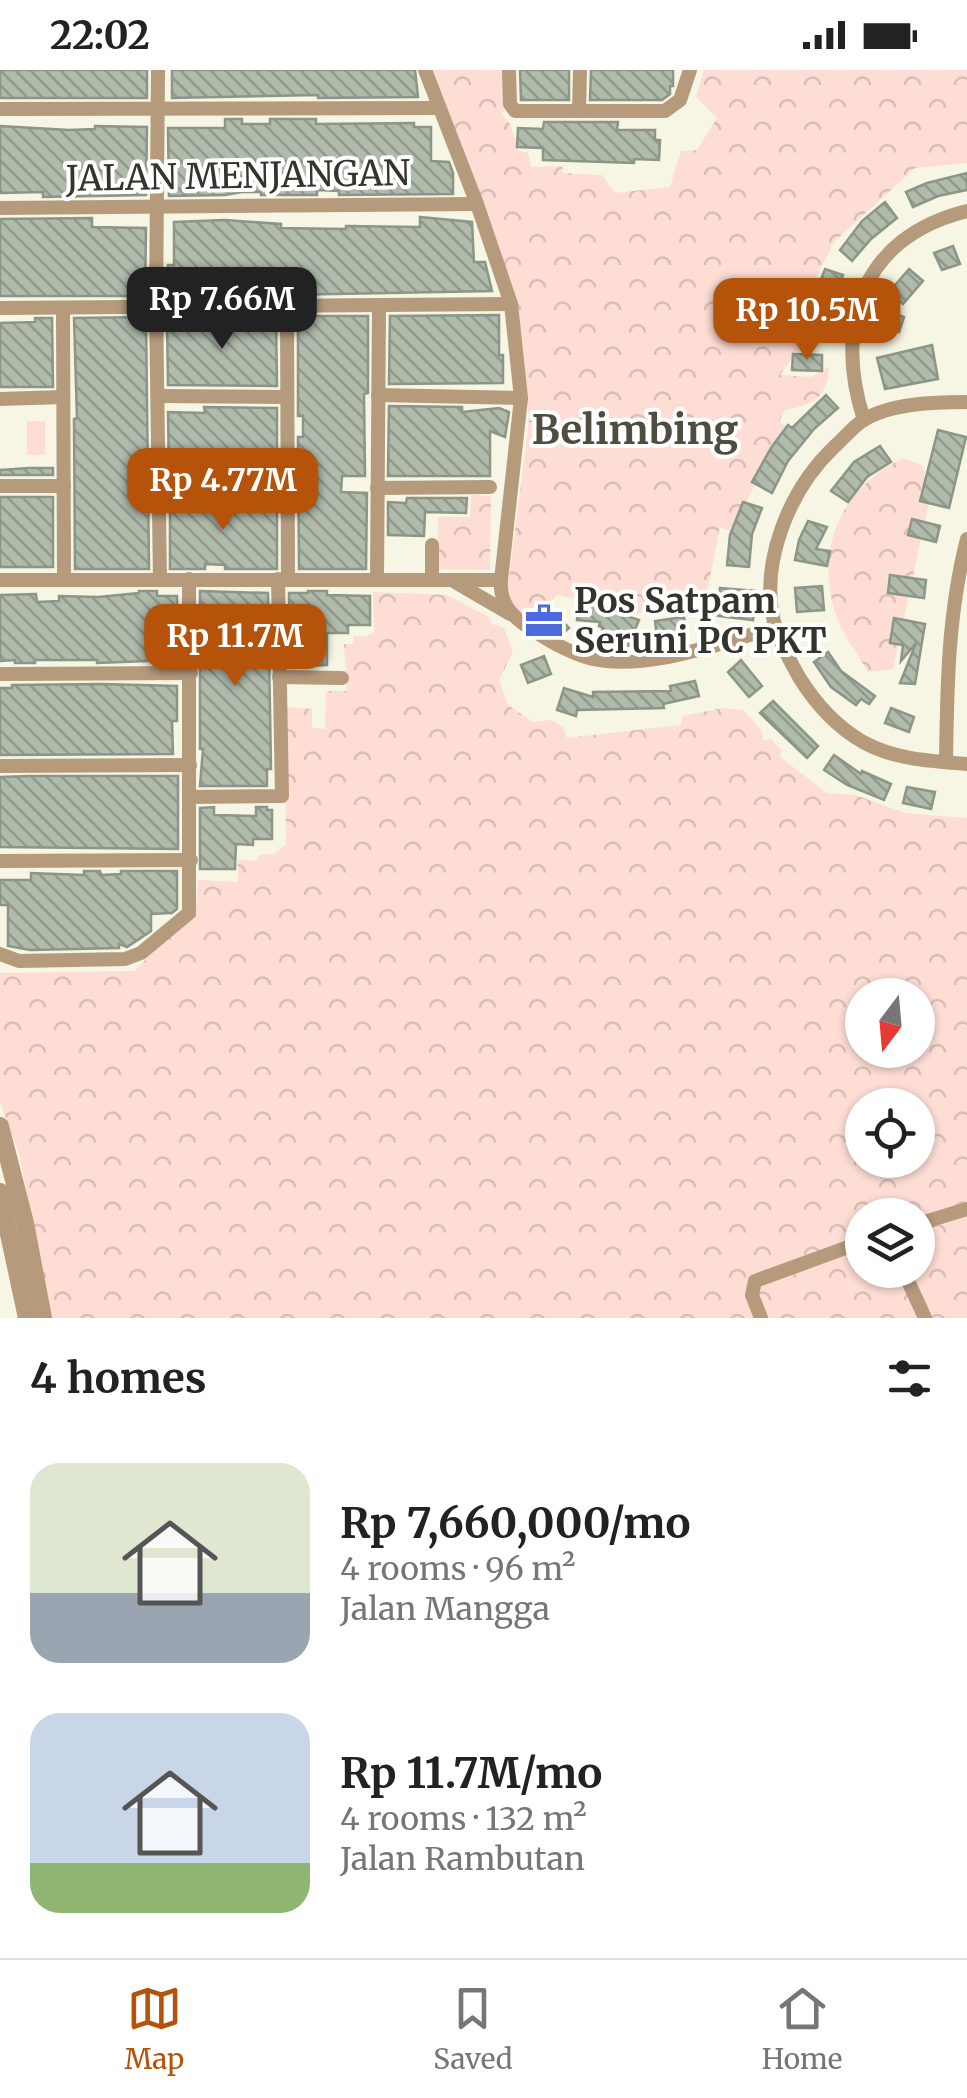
<!DOCTYPE html>
<html lang="en">
<head>
<meta charset="utf-8">
<style>
  :root { --surface:#fff; --page:#f2f2f2; --text:#222; --muted:#767676; --line:#e0e0e0; --accent:#b45309 }
  body { margin:0; font-family:Merriweather,serif; background:var(--page); color:var(--text); height:100vh; display:flex; flex-direction:column; font-size:38px; white-space:nowrap }
  * { box-sizing:border-box; margin:0 }
  p { font-size:32px; color:var(--muted) }
  .icon { flex:none; width:55px; height:55px; fill:none; stroke:currentColor; stroke-width:2; stroke-linecap:round; stroke-linejoin:round }
  .map { position:relative; height:1248px; overflow:hidden }
  .sheet { display:flex; flex-direction:column; background:var(--surface); flex:1 }
  .sheet>* { flex:none }
  .needle { width:65px; rotate:196deg }
  .buttons { position:absolute; left:845px; top:908px; display:grid; gap:20px }
  .buttons a { display:grid; place-items:center; width:90px; height:90px; border-radius:50%; background:var(--surface); box-shadow:0 2px 8px #0004; font-size:50px }
  .price { position:absolute; translate:-50% -85px; padding:0 22px; border-radius:20px; background:var(--accent); color:#fff; font-size:32px; line-height:65px; filter:drop-shadow(0 2px 5px #0008) }
  .price::after { content:''; position:absolute; left:50%; top:60px; width:30px; height:22px; margin-left:-15px; background:inherit; clip-path:polygon(0 0,100% 0,50% 100%) }
  .price.active { background:#222; color:#fff }
  ul { padding:0; list-style:none }
  li { display:flex; align-items:center; gap:30px; height:250px; padding:0 30px }
  li span { display:grid; place-items:center; flex:none; width:280px; height:200px; border-radius:30px; color:#555 }
  li>.icon { margin-inline-start:auto }
  span .icon { width:120px; height:120px; fill:#fffc; stroke-width:1 }
  li b { font-size:42px }
  h2 { display:flex; justify-content:space-between; align-items:center; height:120px; padding:0 30px; font-size:42px }
  .status { display:flex; justify-content:space-between; align-items:center; height:70px; padding:0 50px; background:var(--surface); direction:ltr }
  .status svg { height:28px; fill:currentColor }
  .tabs { display:flex; justify-content:space-around; align-items:center; height:140px; border-top:2px solid var(--line); background:var(--surface); font-size:28px; color:var(--muted) }
  .tabs a { display:grid; justify-items:center; gap:5px }
  .tabs .active { color:var(--accent) }
  .map>svg:first-child { display:block }
  .grass { fill:#fdddd4 }
  .forest { fill:url(#forest-crowns); fill-rule:evenodd }
  .building { fill:url(#building-back-hatch); stroke:#8b9687; stroke-width:2.5 }
  .lines { fill:none; stroke-linecap:round; stroke-linejoin:round }
  .minor { stroke:#b59a7c; stroke-width:14 }
  .tertiary { stroke:#b59a7c; stroke-width:18 }
  .labels { text-anchor:middle; stroke-width:8; stroke-linejoin:round; paint-order:stroke }
  .street-label { font-size:35px; fill:#34342d; stroke:#fff }
  .poi-label { font-size:35px; font-weight:bold; fill:#34342d; stroke:#fff; text-anchor:start }
  .quarter-label { font-size:40px; font-weight:bold; fill:#4f4d3f; stroke:#fff }
</style>
</head>
<body>
<div class="status"><b>22:02</b><svg viewBox="0 0 49 12"><path d="M0 12V9h3v3zM5 12V6h3v6zM10 12V3h3v9zM15 12V0h3v12zM26 1h20v11H26zM47 4h2v5h-2z"/></svg></div>
<div class="map">
<svg width="967" height="1248" viewBox="0 0 967 1248">
  <defs>
    <pattern id="forest-crowns" width="20" height="18" patternUnits="userSpaceOnUse" patternTransform="scale(2.5)"><rect width="20" height="18" fill="#fdddd4"/><path d="M2 6a3 3 0 1 1 6 0M12 15a3 3 0 1 1 6 0" fill="none" stroke="#d9beb6"/></pattern>
    <pattern id="building-back-hatch" width="6" height="6" patternUnits="userSpaceOnUse" patternTransform="scale(2.5)"><rect width="6" height="6" fill="#b0bbac"/><path d="M-1 5l2 2M0 0l6 6M5-1l2 2" fill="none" stroke="#90998c"/></pattern>
  </defs>
  <rect width="100%" height="100%" fill="#f7f5e3"/>
  <rect class="grass" x="27" y="351" width="18" height="34"/>
  <g class="forest">
    <path d="M428 0H502L507 33 502 45 510 54 519 81 528 83 531 97 562 96 563 103 602 105 615 123 670 117 681 81 697 80 717 48 696 27 704 0H967V93L915 98 834 172 806 227 792 235 789 252 802 264 799 279 780 305 811 307 829 297C828 328 812 335 785 340L779 352 786 356 731 461 720 457 706 527 612 550 603 543 606 524 596 519 576 529 557 525 533 555 511 537 507 523 529 351 516 226Z"/>
    <path d="M903 388 922 395 931 422 893 599 868 602C857 583 840 561 834 539 816 474 843 417 903 388Z"/>
    <path d="M471 425 491 426 490 500 437 499 438 447H470Z"/>
    <path d="M373 522 447 525 489 547 492 554 504 558 513 582 499 610 508 635 533 652 551 650 563 657 567 668 681 655 683 646 722 638 743 640 762 661 763 670 771 669 781 680 780 687 827 723 855 725 905 743 967 748V1248H51L19 1083 0 1032V903L134 901 196 840 198 810 238 812V789L256 791 259 785 274 784 286 775 284 637 312 639V658L325 659 326 621H347L344 574H353V565L365 567 374 562ZM862 925H918V980H862ZM862 1035H918V1090H862ZM862 1145H918V1200H862Z"/>
  </g>
  <g class="building">
    <rect x="0" y="0" width="147" height="28"/>
    <path d="M172 0H415L418 27 318 28V25L172 28Z"/>
    <path d="M520 0H569V30H521Z"/>
    <path d="M591 0H673V16H670V24L662 30H590Z"/>
    <path d="M225 49H242V54H270V49H316V54L414 53V57H431V91L449 92 453 103V124L339 125V121L317 120V125H261V122H242L225 125 169 126 168 58H225Z"/>
    <path d="M544 52H618L617 60H655V70H660L659 90 634 89V93L543 90V78L517 77 518 58 543 59Z"/>
    <path d="M0 56 69 60 95 59V56L147 57 146 125 43 127V122L0 123Z"/>
    <path d="M967 103V120L938 126 913 137 906 122 927 113Z"/>
    <path d="M885 132 897 148 871 169 852 191 840 180 862 151Z"/>
    <path d="M420 147 472 152 474 192H485L492 221 230 226V223H189V226H167L168 195H174V152L225 150 281 154V158L346 159V156L420 157Z"/>
    <path d="M92 148V157L146 158 145 226H0V149Z"/>
    <path d="M953 176 960 194 942 200 934 183Z"/>
    <path d="M825 199 843 205 833 231 829 229 824 262 794 257 798 237 810 239Z"/>
    <path d="M909 199 923 211 903 234 889 222Z"/>
    <path d="M885 240 904 247 899 262 879 254Z"/>
    <path d="M499 245V285H503V313L389 314 390 246Z"/>
    <path d="M276 246 277 316 168 315 167 248 239 247 240 253 262 252V247Z"/>
    <path d="M298 246H368V323L364 324 365 406H342L341 422 367 423 366 499H299L298 367H303V346H298Z"/>
    <path d="M146 247 149 499H75L74 349 77 348 74 248Z"/>
    <path d="M35 248H52L53 317H0V253L35 252Z"/>
    <path d="M932 275 938 309 885 319 877 288Z"/>
    <path d="M793 284 822 285V301L792 300Z"/>
    <path d="M826 325 838 338 814 359 788 391 772 423 752 412 771 378 788 355 792 358Z"/>
    <path d="M389 336 462 337V342L499 338 509 342 505 367 490 361V406H388Z"/>
    <path d="M204 337 277 338V406H169L168 342 205 343Z"/>
    <path d="M938 360 966 367 949 438 920 431Z"/>
    <path d="M880 376 891 392 867 407 848 432 831 421 854 392Z"/>
    <path d="M29 398H53V405H0V400Z"/>
    <rect x="0" y="427" width="53" height="70"/>
    <path d="M170 427 277 428V499H225V495L205 494V499H170Z"/>
    <path d="M407 428H467L466 443 425 442 424 466 388 465V432L406 433Z"/>
    <path d="M743 432 762 438 752 464 749 497 727 495 730 465Z"/>
    <path d="M912 449 940 456 936 472 908 465Z"/>
    <path d="M808 451 827 457 816 479 830 481 827 496 795 490 799 470Z"/>
    <path d="M890 505 926 510 924 528 888 523Z"/>
    <path d="M822 516 824 540 797 542 795 518Z"/>
    <path d="M720 518 756 521 753 550 718 546Z"/>
    <path d="M139 521H157V526H177L178 579H174V590L97 593V590H35V593H15V590L0 591V525L36 524 37 532 59 531V526L98 527 139 523Z"/>
    <path d="M200 521 268 523 271 699H267V716H200L203 679H200Z"/>
    <path d="M308 521H327V525L370 526V555H348V563H327V595L290 597 289 523H308Z"/>
    <path d="M579 524 596 526 595 536 639 550 626 581 597 574 603 558 599 556 600 552 577 550Z"/>
    <path d="M548 537 569 558 561 565 536 549Z"/>
    <path d="M684 547 686 562 657 566 655 551Z"/>
    <path d="M894 548 925 554 915 614 900 613 916 573 901 591 903 575 890 573Z"/>
    <path d="M828 582 841 601 875 626 869 634 861 629 856 635 831 617 814 592Z"/>
    <path d="M544 586 551 604 528 613 521 595Z"/>
    <path d="M741 590 762 616 749 627 728 602Z"/>
    <path d="M695 611 699 626 663 634 664 638 577 640 576 646 557 640 564 618 593 627V622L671 621 670 616Z"/>
    <path d="M102 614 177 616V651H172L173 684 0 685V618H12V615Z"/>
    <path d="M773 631 818 676 807 688 760 643Z"/>
    <path d="M891 638 914 647 909 662 885 653Z"/>
    <path d="M834 685 861 704 862 701 891 714 884 730 847 715 824 700Z"/>
    <path d="M30 706H178V779L0 777V707Z"/>
    <path d="M907 717 935 722 931 739 903 733Z"/>
    <path d="M214 737V745L256 746V737H267V740H272V769H253V775L236 774 235 799H200V738Z"/>
    <path d="M84 801H100L101 805 121 804V801H177V839L172 843 151 844V861L127 877 119 874V878L30 880 8 876V835H0V810H31V803L84 805Z"/>
  </g>
  <g class="lines">
    <g class="minor">
      <path d="M158 0 156 236 160 509"/>
      <path d="M425 0 477 134 511 234 521 328 501 510C499 533 512 547 531 559 550 571 571 584 593 589 648 601 722 572 775 558"/>
      <path d="M509 0 510 34 515 41H665L680 30 690 0"/>
      <path d="M0 39 440 38"/>
      <path d="M579 41 580 0"/>
      <path d="M0 138 477 134"/>
      <path d="M287 236 288 509"/>
      <path d="M0 238 511 234"/>
      <path d="M63 238 64 510"/>
      <path d="M378 325 521 328"/>
      <path d="M159 326 287 327"/>
      <path d="M0 329 63 327"/>
      <path d="M967 332C935 332 890 333 862 351 852 358 843 369 834 377 789 420 757 496 776 559 781 576 791 592 799 607 815 633 837 657 863 672 896 690 931 691 967 694"/>
      <path d="M864 350C833 254 862 167 967 141"/>
      <path d="M0 416H64"/>
      <path d="M159 416 288 418"/>
      <path d="M377 418 490 417"/>
      <path d="M377 509 379 235"/>
      <path d="M0 510H501"/>
      <path d="M432 510V475"/>
      <path d="M455 512 510 544"/>
      <path d="M0 604 191 603"/>
      <path d="M279 607 342 608"/>
      <path d="M946 692C947 616 948 543 967 469"/>
      <path d="M0 696 190 695"/>
      <path d="M191 727 282 726 278 509"/>
      <path d="M0 791 191 790"/>
      <path d="M0 884 19 891 125 889 141 883 189 843V509"/>
      <path d="M918 1154 967 1139"/>
      <path d="M903 1200 925 1248"/>
      <path d="M761 1248 752 1225 755 1211 862 1172"/>
    </g>
    <g class="tertiary">
      <path d="M0 1056 25 1153 43 1248"/>
      <path d="M0 1122 27 1248"/>
    </g>
  </g>
  <defs>
    <g id="office-bare" transform="scale(3)"><path d="M-6-3h4V-5.5h4V-3h4V5H-6ZM-1-4.5V-3h2v-1.5ZM-6 0V1H6V0Z" fill="#4d6bdf" stroke="#fff" stroke-width="2.5" paint-order="stroke"/></g>
  </defs>
  <g fill-rule="evenodd">
    <use href="#office-bare" x="544" y="551"/>
  </g>
  <g class="labels">
    <g class="street-label">
      <text transform="translate(238 106) rotate(-1)" y="12">JALAN MENJANGAN</text>
    </g>
    <g class="poi-label">
      <text x="574" y="543">Pos Satpam<tspan x="574" dy="40">Seruni PC PKT</tspan></text>
    </g>
    <g class="quarter-label">
      <text x="635" y="374">Belimbing</text>
    </g>
  </g>
</svg>
<div class="buttons">
<a><svg class="needle" viewBox="-14 -14 28 28"><path d="M0-13l5 13h-10z" fill="#e53935"/><path d="M0 13l5-13h-10z" fill="#767676"/></svg></a>
<a><svg class="icon" aria-label="locate" viewBox="0 0 24 24"><circle cx="12" cy="12" r="6"/><path d="M12 2v4M12 18v4M2 12h4M18 12h4"/></svg></a>
<a><svg class="icon" aria-label="layers" viewBox="0 0 24 24"><path d="M12 4l9 5-9 5-9-5zM3 14l9 5 9-5"/></svg></a>
</div>
<b class="price active" style="left:222px;top:282px">Rp 7.66M</b>
<b class="price" style="left:807px;top:293px">Rp 10.5M</b>
<b class="price" style="left:223px;top:463px">Rp 4.77M</b>
<b class="price" style="left:235px;top:619px">Rp 11.7M</b>
</div>
<section class="sheet">
<h2>4 homes<svg class="icon" aria-label="filters" viewBox="0 0 24 24"><path d="M4 7h16M4 17h16"/><circle cx="9" cy="7" r="2"/><circle cx="15" cy="17" r="2"/></svg></h2>
<ul>
<li><span style="background:linear-gradient(#dfe7d0 65%,#9aa5b1 0)"><svg class="icon" aria-label="home" viewBox="0 0 24 24"><path d="M3 11l9-7 9 7M6 9v11h12V9"/></svg></span><div><b>Rp 7,660,000/mo</b><p>4 rooms · 96 m²</p><p>Jalan Mangga</p></div></li>
<li><span style="background:linear-gradient(#c9d6e8 75%,#8fb573 0)"><svg class="icon" aria-label="home" viewBox="0 0 24 24"><path d="M3 11l9-7 9 7M6 9v11h12V9"/></svg></span><div><b>Rp 11.7M/mo</b><p>4 rooms · 132 m²</p><p>Jalan Rambutan</p></div></li>
</ul>
</section>
<nav class="tabs">
<a class="active"><svg class="icon" aria-label="map" viewBox="0 0 24 24"><path d="M3 6l6-2 6 2 6-2v14l-6 2-6-2-6 2zM9 4v14M15 6v14"/></svg>Map</a>
<a><svg class="icon" aria-label="saved" viewBox="0 0 24 24"><path d="M7 4h10v16l-5-4-5 4z"/></svg>Saved</a>
<a><svg class="icon" aria-label="home" viewBox="0 0 24 24"><path d="M3 11l9-7 9 7M6 9v11h12V9"/></svg>Home</a>
</nav>
</body>
</html>
